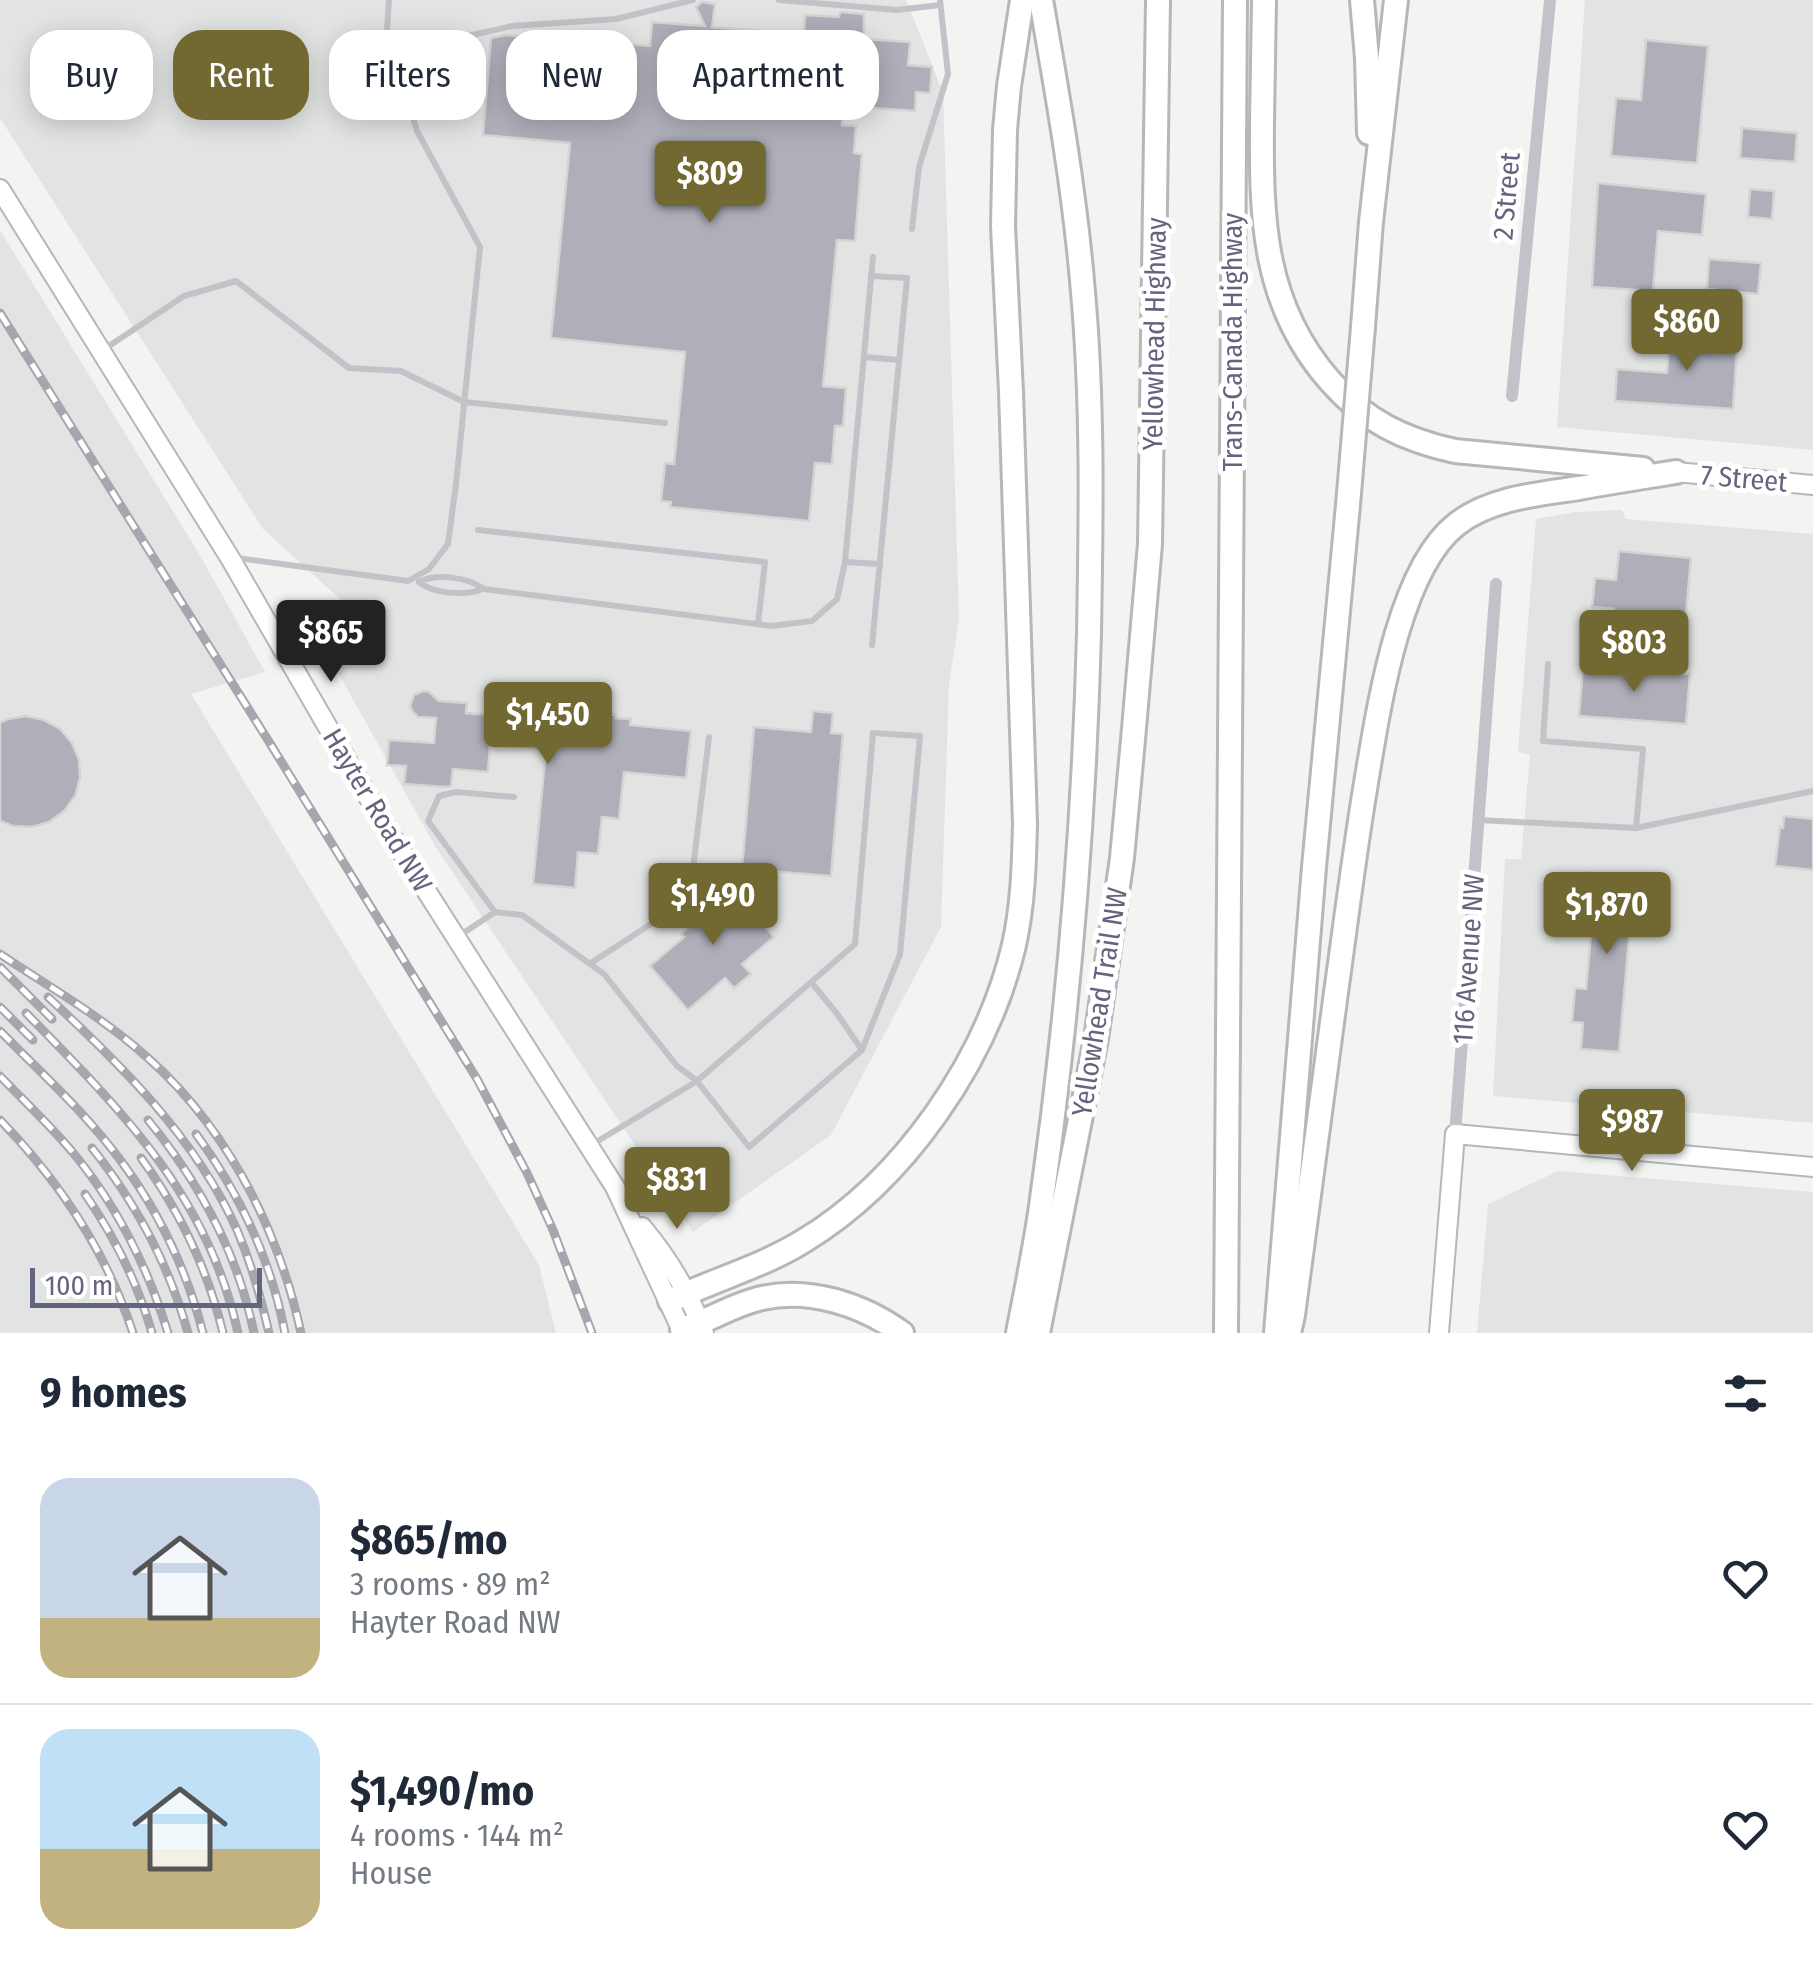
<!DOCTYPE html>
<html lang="en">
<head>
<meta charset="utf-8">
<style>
  :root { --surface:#fff; --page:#f2f2f3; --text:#1f2937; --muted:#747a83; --line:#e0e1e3; --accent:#726832 }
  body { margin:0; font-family:"Fira Sans Condensed",sans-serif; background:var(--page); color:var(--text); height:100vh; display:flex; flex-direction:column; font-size:38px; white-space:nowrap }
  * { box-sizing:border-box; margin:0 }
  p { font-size:32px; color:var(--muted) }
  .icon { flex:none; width:55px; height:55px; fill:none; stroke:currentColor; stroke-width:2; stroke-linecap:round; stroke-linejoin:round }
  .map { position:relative; height:1333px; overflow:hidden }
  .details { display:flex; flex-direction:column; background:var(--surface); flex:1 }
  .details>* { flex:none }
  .banner { position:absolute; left:30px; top:30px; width:1000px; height:90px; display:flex; gap:20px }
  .scale { position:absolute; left:30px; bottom:25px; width:232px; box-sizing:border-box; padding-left:10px; border:5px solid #64647f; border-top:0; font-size:28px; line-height:35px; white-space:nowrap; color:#64647f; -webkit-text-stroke:8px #fff; paint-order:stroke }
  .price { position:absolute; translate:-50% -85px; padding:0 22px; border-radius:10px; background:var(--accent); color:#fff; font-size:32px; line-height:65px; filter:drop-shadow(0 2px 5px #0008) }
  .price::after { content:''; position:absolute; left:50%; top:60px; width:30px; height:22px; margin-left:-15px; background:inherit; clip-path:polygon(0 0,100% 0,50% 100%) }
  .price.active { background:#222; color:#fff }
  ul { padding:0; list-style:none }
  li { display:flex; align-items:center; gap:30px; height:250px; padding:0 40px }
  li+li { border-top:2px solid var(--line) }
  li span { display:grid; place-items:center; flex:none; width:280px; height:200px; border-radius:30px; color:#555 }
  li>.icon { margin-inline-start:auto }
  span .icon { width:120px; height:120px; fill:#fffc; stroke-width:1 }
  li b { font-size:42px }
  h2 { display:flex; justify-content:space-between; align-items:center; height:120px; padding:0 40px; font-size:42px }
  .chip { padding:0 35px; border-radius:30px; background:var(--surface); box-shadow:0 5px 25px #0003; font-size:35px; line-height:90px }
  .chip.active { background:var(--accent); color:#fff }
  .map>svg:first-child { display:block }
  .built { fill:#e2e4e3 }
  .building { fill:#aeafb9; stroke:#d3d5d3; stroke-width:2.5 }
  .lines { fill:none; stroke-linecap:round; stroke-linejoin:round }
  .secondary-casing { stroke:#b6b6be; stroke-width:22 }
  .highway-casing { stroke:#b6b6bb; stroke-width:28 }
  .lane { stroke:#c2c2c8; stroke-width:6 }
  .street { stroke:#c2c2c8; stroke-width:12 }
  .secondary { stroke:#fff; stroke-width:18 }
  .highway { stroke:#fff; stroke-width:22 }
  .rail-casing { stroke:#a6a6af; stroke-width:9 }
  .rail { stroke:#fff; stroke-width:5; stroke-dasharray:15; stroke-linecap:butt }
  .highway-bridge-casing { stroke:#b6b6bb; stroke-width:28; stroke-linecap:butt }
  .highway-bridge { stroke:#fff; stroke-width:22 }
  .labels { text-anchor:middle; stroke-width:10; stroke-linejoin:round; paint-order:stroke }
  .street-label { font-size:28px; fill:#64647f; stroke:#fff }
</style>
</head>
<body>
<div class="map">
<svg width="1813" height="1333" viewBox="0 0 1813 1333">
  <rect width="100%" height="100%" fill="#f1f4f0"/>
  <g class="built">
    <path d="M0 0H906L943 92 959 619 949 684 941 927 831 1135 693 1232 435 846 327 653 352 610 263 529 0 118Z"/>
    <path d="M1585 0H1813V450L1557 427Z"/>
    <path d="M0 230 201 557 265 672 191 694 539 1265 556 1333H0Z"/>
    <path d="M1622 510 1626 519 1813 534V1123L1493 1096 1505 859H1521L1530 755 1518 752 1536 519 1576 512Z"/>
    <path d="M1558 1171 1813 1192V1333H1477L1488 1204Z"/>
  </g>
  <g class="building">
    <path d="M702 2 715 4 712 27 804 34 805 15 839 17 840 12 864 14V39L910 42 908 65 932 67 930 93 916 92 915 111 871 108 874 67 847 65 842 125 856 126 854 153 862 154 855 241 837 240 823 386 846 388 843 426H835L832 464 815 463 809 521 670 507 671 502 661 501 665 463 674 464 685 352 551 338 570 143 483 135 491 38 505 35 650 46 652 22 705 26 696 7Z"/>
    <path d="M1646 40 1708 46 1697 163 1611 156 1616 98 1641 100Z"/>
    <path d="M1742 128 1797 133 1795 162 1740 158Z"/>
    <path d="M1598 183 1706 194 1702 235 1658 231 1653 291 1592 287Z"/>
    <path d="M1750 189 1774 191 1772 219 1748 217Z"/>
    <path d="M1709 259 1761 263 1758 294 1707 289Z"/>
    <path d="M1670 332 1738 336 1733 409 1615 401 1617 369 1667 373Z"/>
    <path d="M1619 551 1691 558 1684 637 1612 631 1614 609 1592 607 1595 578 1616 580Z"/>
    <path d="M1583 665 1690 674 1686 724 1579 716Z"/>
    <path d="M423 691 429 692 439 701 467 703 466 713 549 719 552 692 576 694 574 710 616 715 615 718 631 719 630 725 691 731 686 778 624 772 619 819 602 817 598 854 578 852 575 888 533 884 546 749 490 745 488 772 453 769 451 786 446 787 404 784 406 766 387 765 389 740 434 743 436 718 418 717 413 712 410 706 414 695Z"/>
    <path d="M813 711 833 713 831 733 843 734 831 876 742 869 754 727 811 732Z"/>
    <path d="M26 716 44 720 60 729 72 743 79 760 80 778 75 796 64 811 49 822 32 827 13 826 0 821V723L8 719Z"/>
    <path d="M1784 816 1813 819V870L1775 866 1780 827 1783 828Z"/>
    <path d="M1586 872 1646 878 1643 916 1631 915 1619 1052 1581 1049 1583 1023 1572 1022 1575 988 1586 989 1593 912 1583 911Z"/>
    <path d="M720 873 774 937 742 964 751 974 734 988 725 978 688 1010 650 966 684 937 681 934 700 917 702 920 721 904 706 885Z"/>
  </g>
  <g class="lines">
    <g class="secondary-casing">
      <g id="secondary">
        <path d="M0 189 230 558 385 826 615 1187 683 1333"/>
        <path d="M1676 472 1813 485"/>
        <path d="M642 1227C668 1258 690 1295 704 1333"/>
        <path d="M1439 1333 1455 1134 1813 1167"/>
      </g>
    </g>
    <g class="highway-casing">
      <g id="highway">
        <path d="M1264 0C1263 41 1263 82 1262 122 1261 220 1263 305 1330 381 1365 421 1404 440 1455 451L1643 469"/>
        <path d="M1362 0 1367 58 1369 133"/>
        <path d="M1363 327 1371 222 1396 0"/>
        <path d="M670 1301C713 1280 761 1267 802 1242 904 1181 987 1060 1014 945 1023 905 1024 864 1025 824L1011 392 1003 226 1005 130 1009 86 1022 0"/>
        <path d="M682 1329C709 1321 734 1304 762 1298 810 1287 863 1305 902 1333"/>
        <path d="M1018 1333C1026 1291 1035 1249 1041 1206 1068 1016 1084 825 1089 633 1091 519 1093 405 1083 292 1075 194 1058 97 1041 0"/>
        <path d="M1038 1333 1096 1039 1122 858 1133 740 1150 544 1158 0"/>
        <path d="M1226 1333 1235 0"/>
        <path d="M1276 1333 1314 867 1348 505"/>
        <path d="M1289 1333 1293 1315C1307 1210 1321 1105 1335 1000 1345 928 1354 855 1366 783 1378 712 1398 569 1457 524 1490 498 1539 494 1579 488 1611 482 1644 477 1676 472"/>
      </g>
    </g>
    <g class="lane">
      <path d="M779 0 897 10 940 5"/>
      <path d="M399 69 468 36 512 26 616 19 693 0"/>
      <path d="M912 229 919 167 948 74 940 0"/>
      <path d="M871 276 907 278 872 645"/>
      <path d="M103 350 184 296 236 281 349 368 401 371 464 402 665 423"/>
      <path d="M864 357 899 360"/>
      <path d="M478 530 765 562 758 624"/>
      <path d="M237 558 408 581 429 569 448 544 456 484 480 247 417 131 387 30 389 0"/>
      <path d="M845 562 880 564"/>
      <path d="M419 582C436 573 468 577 484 589L771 626 812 621 837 599 845 562 873 257"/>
      <path d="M419 582C433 594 465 596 483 589"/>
      <path d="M1548 664 1543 741 1643 749 1636 828"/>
      <path d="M514 797 456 792 439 796 428 821 495 912 522 915 604 974 677 1066 697 1081 855 944 873 733 920 736 900 954 862 1050 838 1015 811 982"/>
      <path d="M1479 820 1636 828 1813 791"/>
      <path d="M459 936 495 912"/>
      <path d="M591 963 683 903 690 893 709 737"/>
      <path d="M593 1144 697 1081 749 1147 862 1050"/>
      <path d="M652 1157 674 1190"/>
    </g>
    <g class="street">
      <path d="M1512 396 1550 0"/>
      <path d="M1455 1134 1496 584"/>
    </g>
    <use href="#secondary" class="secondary"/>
    <use href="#highway" class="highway"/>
    <g class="rail-casing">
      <g id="rail">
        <path d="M0 313 271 745 477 1079 527 1173 553 1230 592 1333"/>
        <path d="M0 954C45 984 92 1011 134 1046 222 1118 277 1223 301 1333"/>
        <path d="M0 967 52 1019"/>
        <path d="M48 997C120 1064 196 1138 237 1230 251 1263 261 1298 269 1333"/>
        <path d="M0 1007 33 1040"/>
        <path d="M26 1013C121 1110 208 1195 238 1333"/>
        <path d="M0 1031C41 1073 86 1113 121 1161 159 1212 187 1271 203 1333"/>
        <path d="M0 1076C25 1102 52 1127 75 1155 118 1208 148 1268 168 1333"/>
        <path d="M0 1120C60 1182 106 1251 133 1333"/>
        <path d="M148 1120C199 1182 238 1254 254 1333"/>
        <path d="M196 1134C240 1194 271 1260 285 1333"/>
        <path d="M92 1148C136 1203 169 1265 188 1333"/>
        <path d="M141 1158C179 1210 208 1270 223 1333"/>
        <path d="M85 1194C114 1236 138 1284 152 1333"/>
      </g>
    </g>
    <use href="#rail" class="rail"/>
    <g class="highway-bridge-casing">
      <path id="highway-bridge" d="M1348 505 1363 327"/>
    </g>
    <use href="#highway-bridge" class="highway-bridge"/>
  </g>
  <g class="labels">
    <g class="street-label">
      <text transform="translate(1506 196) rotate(-85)" y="10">2 Street</text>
      <text transform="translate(1154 334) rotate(-89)" y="10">Yellowhead Highway</text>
      <text transform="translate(1232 342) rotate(-90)" y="10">Trans-Canada Highway</text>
      <text transform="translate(1744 478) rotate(5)" y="10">7 Street</text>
      <text transform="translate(378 810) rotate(59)" y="10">Hayter Road NW</text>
      <text transform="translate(1468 959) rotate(-86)" y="10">116 Avenue NW</text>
      <text transform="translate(1099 1002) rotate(-81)" y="10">Yellowhead Trail NW</text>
    </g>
  </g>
</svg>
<div class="scale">100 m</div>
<b class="price" style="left:710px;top:226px">$809</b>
<b class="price" style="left:1687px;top:374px">$860</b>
<b class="price active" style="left:331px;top:685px">$865</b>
<b class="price" style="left:1634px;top:695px">$803</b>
<b class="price" style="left:548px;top:767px">$1,450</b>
<b class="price" style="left:713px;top:948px">$1,490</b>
<b class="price" style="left:1607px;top:957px">$1,870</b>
<b class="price" style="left:1632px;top:1174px">$987</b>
<b class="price" style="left:677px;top:1232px">$831</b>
<div class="banner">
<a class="chip">Buy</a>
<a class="chip active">Rent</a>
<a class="chip">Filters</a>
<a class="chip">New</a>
<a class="chip">Apartment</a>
</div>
</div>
<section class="details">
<h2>9 homes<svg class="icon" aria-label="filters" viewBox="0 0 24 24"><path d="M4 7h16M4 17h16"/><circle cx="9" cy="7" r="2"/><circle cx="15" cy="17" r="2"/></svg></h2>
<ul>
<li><span style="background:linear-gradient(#c9d6e8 70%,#c2b280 0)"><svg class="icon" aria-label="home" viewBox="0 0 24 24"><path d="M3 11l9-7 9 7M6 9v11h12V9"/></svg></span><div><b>$865/mo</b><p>3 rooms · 89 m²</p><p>Hayter Road NW</p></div><svg class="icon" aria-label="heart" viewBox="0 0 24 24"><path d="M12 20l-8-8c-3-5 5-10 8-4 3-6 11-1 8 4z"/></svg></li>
<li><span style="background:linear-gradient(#bfe0f5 60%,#c2b280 0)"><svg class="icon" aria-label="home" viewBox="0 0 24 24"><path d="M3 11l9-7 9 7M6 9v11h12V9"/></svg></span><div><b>$1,490/mo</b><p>4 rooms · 144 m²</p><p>House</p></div><svg class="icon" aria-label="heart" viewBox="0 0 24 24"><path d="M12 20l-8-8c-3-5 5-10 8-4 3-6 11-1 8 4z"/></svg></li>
</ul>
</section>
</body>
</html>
